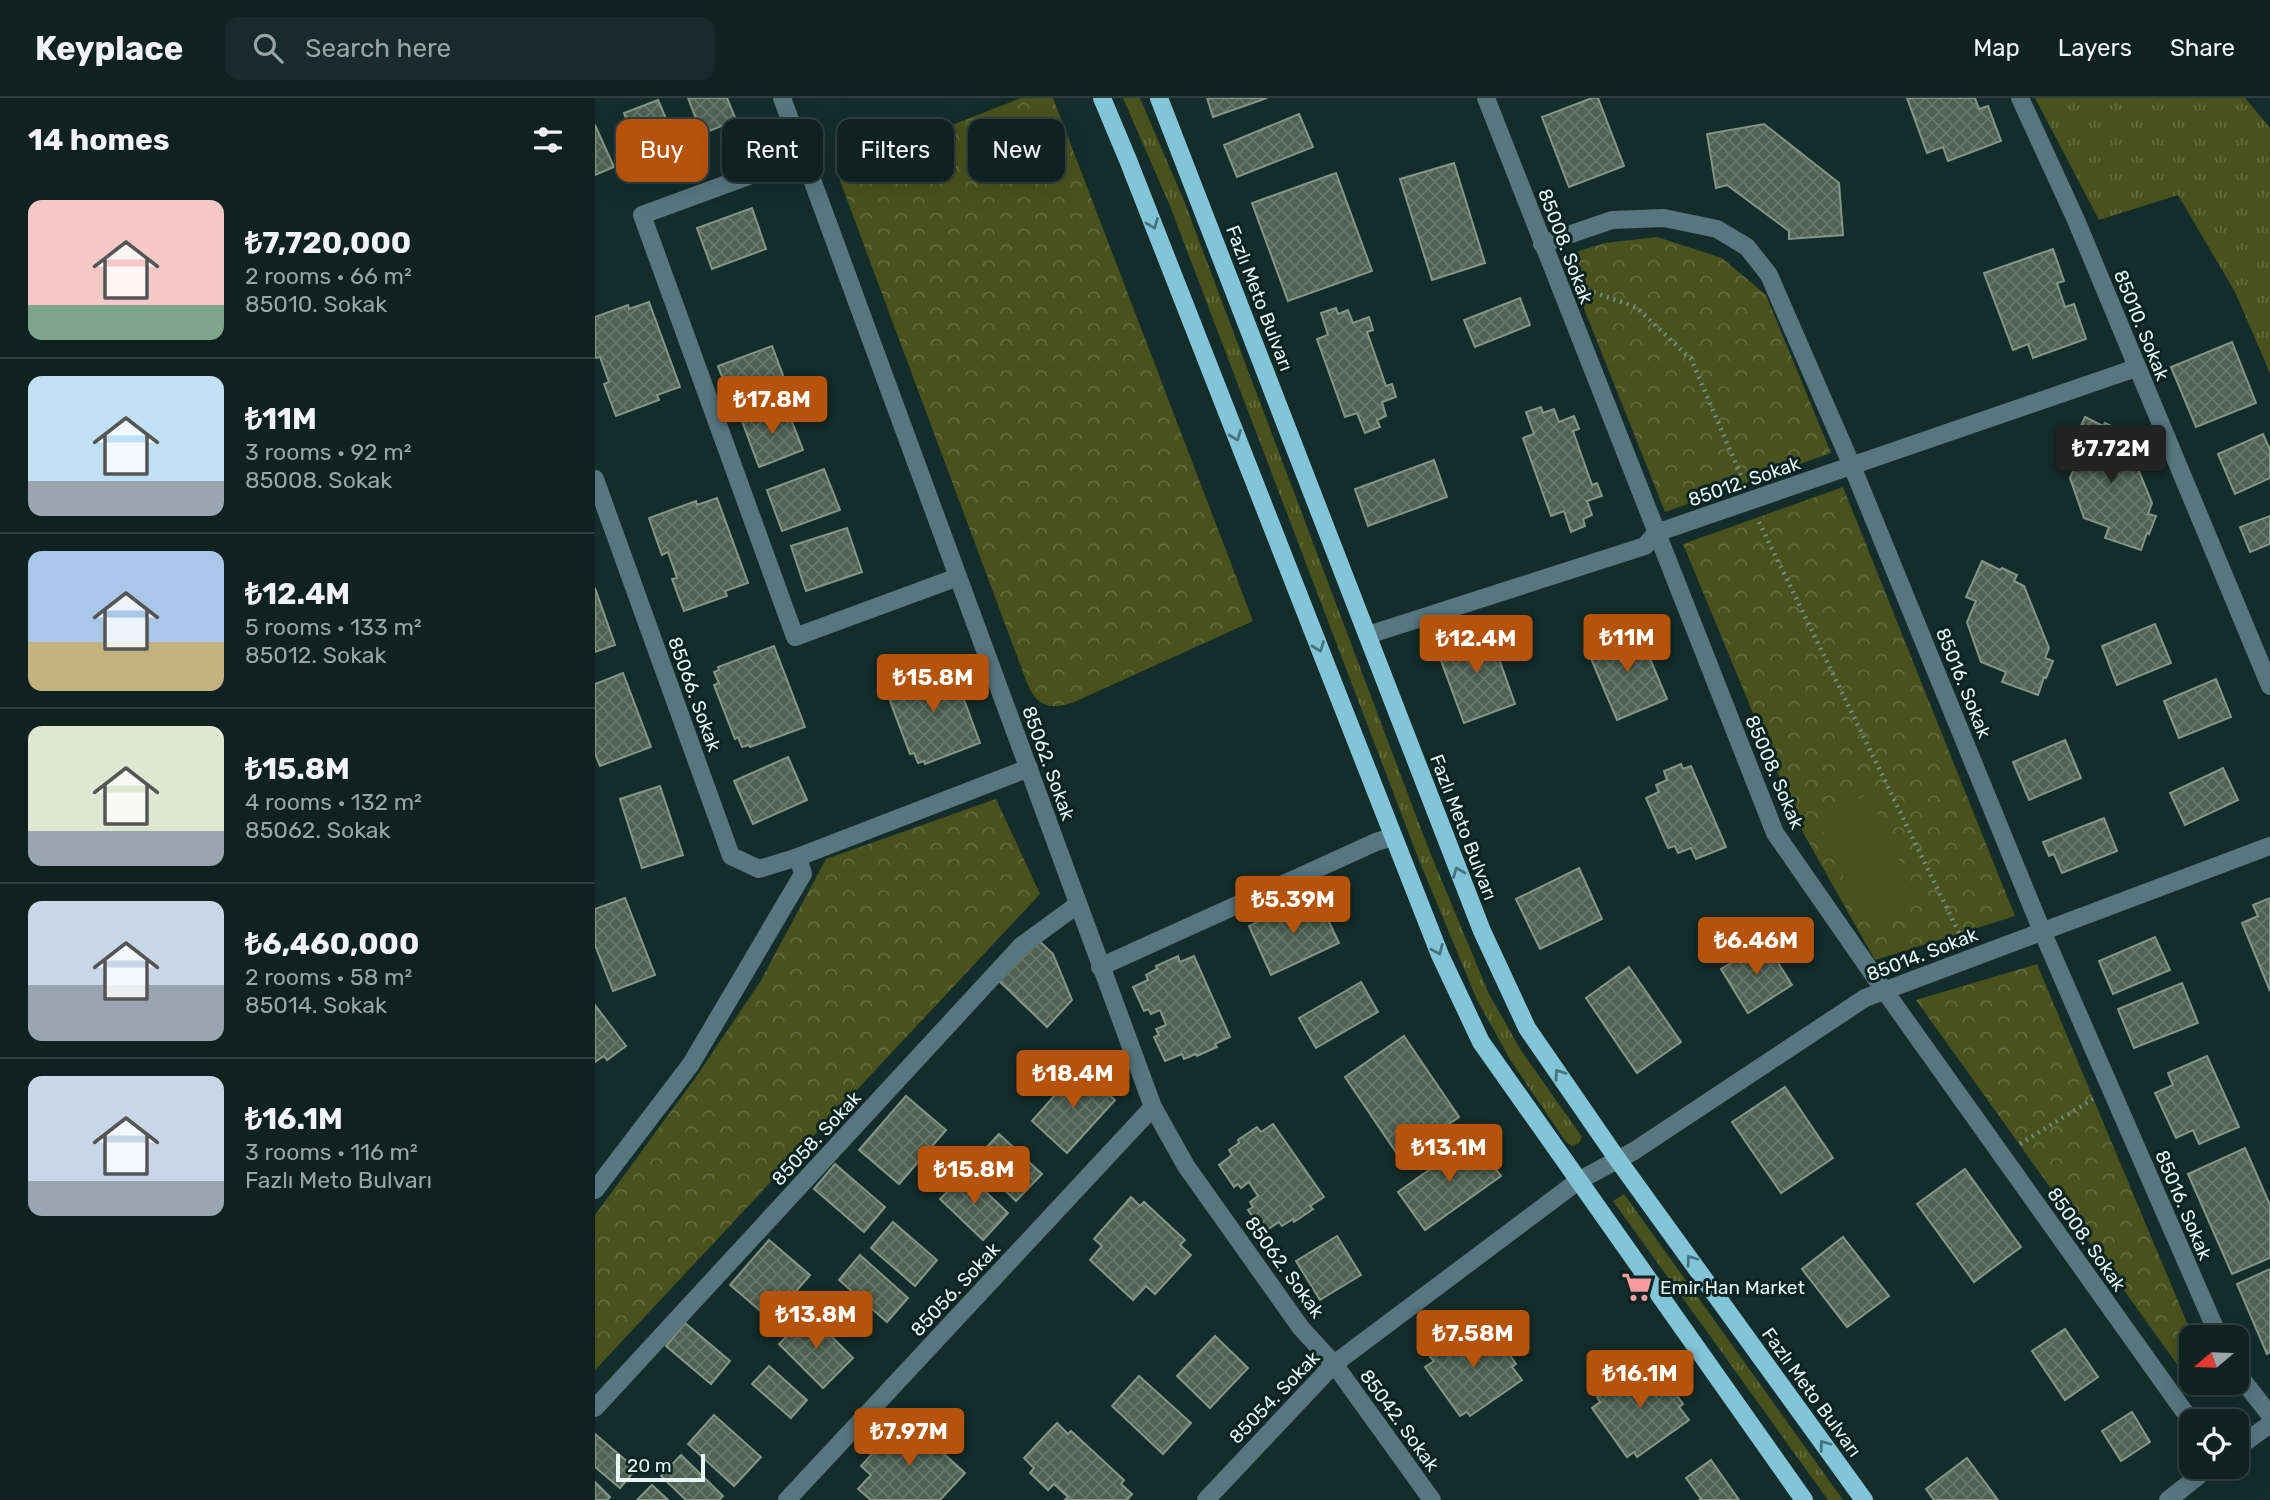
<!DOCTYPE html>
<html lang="en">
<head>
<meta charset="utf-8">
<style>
  :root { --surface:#0f2220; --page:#182a29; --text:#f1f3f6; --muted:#9ba4a5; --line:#2f3f3e; --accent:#b45309 }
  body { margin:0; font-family:Rubik,sans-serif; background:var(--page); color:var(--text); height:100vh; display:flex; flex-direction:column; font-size:26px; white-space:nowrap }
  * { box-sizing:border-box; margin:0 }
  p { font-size:23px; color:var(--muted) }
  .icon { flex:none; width:38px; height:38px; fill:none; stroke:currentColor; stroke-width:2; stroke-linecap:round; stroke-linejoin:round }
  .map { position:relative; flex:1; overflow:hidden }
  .panel { display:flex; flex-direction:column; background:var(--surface); width:595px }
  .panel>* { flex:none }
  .guide { position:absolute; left:21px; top:21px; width:665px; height:63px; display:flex; gap:14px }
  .needle { width:46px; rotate:251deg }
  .controls { position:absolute; left:1584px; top:1227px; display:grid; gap:14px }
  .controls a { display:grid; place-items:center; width:70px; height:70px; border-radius:14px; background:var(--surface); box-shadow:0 7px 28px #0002,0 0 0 2px var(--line); font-size:35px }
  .scale { position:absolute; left:21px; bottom:18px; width:89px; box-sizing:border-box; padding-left:7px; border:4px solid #e6f5f2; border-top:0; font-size:19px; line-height:24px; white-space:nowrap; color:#e6f5f2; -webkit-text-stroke:5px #092421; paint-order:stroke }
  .price { position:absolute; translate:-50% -60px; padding:0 16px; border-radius:7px; background:var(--accent); color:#fff; font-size:23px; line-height:46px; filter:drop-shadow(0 2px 4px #0008) }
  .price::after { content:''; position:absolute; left:50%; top:42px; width:21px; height:16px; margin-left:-10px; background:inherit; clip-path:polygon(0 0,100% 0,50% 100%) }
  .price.selected { background:#222; color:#fff }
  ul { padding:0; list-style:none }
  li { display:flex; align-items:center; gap:21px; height:175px; padding:0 28px }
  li+li { border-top:2px solid var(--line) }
  li span { display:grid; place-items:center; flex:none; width:196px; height:140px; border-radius:14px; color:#555 }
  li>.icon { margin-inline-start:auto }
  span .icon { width:84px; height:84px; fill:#fffc; stroke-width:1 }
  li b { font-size:30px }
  h2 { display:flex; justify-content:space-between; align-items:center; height:84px; padding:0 28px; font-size:30px }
  .tag { padding:0 24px; border-radius:14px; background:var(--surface); box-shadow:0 7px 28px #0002,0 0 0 2px var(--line); font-size:24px; line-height:63px }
  .tag.selected { background:var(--accent); color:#fff }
  header { display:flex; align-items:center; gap:42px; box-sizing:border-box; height:98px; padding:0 35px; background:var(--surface); border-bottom:2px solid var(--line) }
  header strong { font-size:33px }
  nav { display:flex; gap:38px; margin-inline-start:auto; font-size:24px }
  .search { width:490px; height:63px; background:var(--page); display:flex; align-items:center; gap:18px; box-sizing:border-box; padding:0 24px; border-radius:14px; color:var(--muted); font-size:26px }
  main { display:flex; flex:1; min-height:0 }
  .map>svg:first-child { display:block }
  .grass { fill:url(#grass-tufts) }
  .park { fill:url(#park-crowns) }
  .garden { fill:#49521d }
  .building { fill:url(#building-cross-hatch); stroke:#839787; stroke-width:2 }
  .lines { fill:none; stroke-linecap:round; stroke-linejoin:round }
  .path { stroke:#748986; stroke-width:4.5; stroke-dasharray:2 5; stroke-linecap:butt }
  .minor { stroke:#57767f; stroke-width:18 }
  .major { stroke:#82c4d8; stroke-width:18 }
  .oneway { stroke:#46747c }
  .labels { text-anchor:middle; stroke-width:6; stroke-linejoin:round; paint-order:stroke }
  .street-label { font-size:19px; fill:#e6f5f2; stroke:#092421 }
  .poi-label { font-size:19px; fill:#e6f5f2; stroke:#092421; text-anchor:start }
</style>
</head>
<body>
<header>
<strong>Keyplace</strong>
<div class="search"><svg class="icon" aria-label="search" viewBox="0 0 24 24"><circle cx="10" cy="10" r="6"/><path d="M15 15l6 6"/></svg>Search here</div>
<nav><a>Map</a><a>Layers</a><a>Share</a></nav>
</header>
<main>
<section class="panel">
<h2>14 homes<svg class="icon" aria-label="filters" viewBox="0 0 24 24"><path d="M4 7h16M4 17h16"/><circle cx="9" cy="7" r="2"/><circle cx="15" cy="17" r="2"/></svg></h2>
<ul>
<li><span style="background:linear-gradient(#f6c9c9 75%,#7fa58c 0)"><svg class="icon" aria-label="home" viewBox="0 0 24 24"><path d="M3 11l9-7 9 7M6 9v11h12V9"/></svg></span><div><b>₺7,720,000</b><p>2 rooms · 66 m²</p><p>85010. Sokak</p></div></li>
<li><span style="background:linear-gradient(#bfe0f5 75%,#9aa5b1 0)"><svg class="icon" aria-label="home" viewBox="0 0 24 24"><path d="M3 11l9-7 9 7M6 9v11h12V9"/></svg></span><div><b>₺11M</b><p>3 rooms · 92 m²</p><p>85008. Sokak</p></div></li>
<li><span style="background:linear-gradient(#a9c7e8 65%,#c2b280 0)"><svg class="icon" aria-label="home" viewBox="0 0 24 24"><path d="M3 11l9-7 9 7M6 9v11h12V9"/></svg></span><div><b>₺12.4M</b><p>5 rooms · 133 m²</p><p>85012. Sokak</p></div></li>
<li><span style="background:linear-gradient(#dfe7d0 75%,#9aa5b1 0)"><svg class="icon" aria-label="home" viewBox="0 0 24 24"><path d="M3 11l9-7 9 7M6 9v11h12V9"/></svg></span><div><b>₺15.8M</b><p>4 rooms · 132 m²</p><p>85062. Sokak</p></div></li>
<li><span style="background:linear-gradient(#c9d6e8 60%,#9aa5b1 0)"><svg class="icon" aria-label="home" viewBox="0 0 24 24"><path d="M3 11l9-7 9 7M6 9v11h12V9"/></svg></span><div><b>₺6,460,000</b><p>2 rooms · 58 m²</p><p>85014. Sokak</p></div></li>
<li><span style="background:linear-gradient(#c9d6e8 75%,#9aa5b1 0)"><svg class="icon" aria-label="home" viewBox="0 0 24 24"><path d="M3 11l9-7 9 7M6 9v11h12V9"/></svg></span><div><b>₺16.1M</b><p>3 rooms · 116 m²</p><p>Fazlı Meto Bulvarı</p></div></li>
</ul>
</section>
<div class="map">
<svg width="1675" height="1402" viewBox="0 0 1675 1402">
  <defs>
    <pattern id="grass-tufts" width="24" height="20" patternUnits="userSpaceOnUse" patternTransform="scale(1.75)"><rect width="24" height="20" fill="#49521d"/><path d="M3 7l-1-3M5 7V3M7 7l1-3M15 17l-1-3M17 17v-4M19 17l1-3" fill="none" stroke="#636c3e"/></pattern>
    <pattern id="park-crowns" width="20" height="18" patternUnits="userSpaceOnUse" patternTransform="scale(1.75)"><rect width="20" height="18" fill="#49521d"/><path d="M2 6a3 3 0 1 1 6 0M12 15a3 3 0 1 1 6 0" fill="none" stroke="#636c3e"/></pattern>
    <pattern id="building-cross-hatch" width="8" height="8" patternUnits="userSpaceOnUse" patternTransform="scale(1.75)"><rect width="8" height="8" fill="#4f6153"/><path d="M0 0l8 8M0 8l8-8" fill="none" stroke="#68786c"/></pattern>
  </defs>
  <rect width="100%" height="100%" fill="#142d2a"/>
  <g class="grass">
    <path d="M528 0H545L589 103 834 752 894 896 927 954 987 1039 984 1045 977 1048 971 1044 916 963 882 902 822 757 575 108Z"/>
    <path d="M1440 0H1650L1675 30V275L1640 194 1583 97 1504 122Z"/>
    <path d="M1029 1096 1248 1402H1233L1018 1103Z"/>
  </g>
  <g class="park">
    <path d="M426 0H458L658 523 477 605C453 612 442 608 432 585L241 72Z"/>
    <path d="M1062 139 1127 160 1171 197 1236 355 1070 414 968 158 1010 145Z"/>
    <path d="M1248 389 1420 818 1280 862 1206 731 1088 446Z"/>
    <path d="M401 701 445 796 0 1272V1117L101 979 165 884 231 761Z"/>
    <path d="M1442 866 1598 1239H1596V1282L1594 1283 1321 902Z"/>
  </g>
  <path class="garden" d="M1274 696 1321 801 1269 825 1222 719Z"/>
  <g class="building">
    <path d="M93 0H132L141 22 107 36Z"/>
    <path d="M612 0H672L618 19Z"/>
    <path d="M997 0H1003L1029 68 974 89 947 19Z"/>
    <path d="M1312 0H1380L1384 11 1393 8 1406 43 1353 63 1348 49 1332 55Z"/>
    <path d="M63 2 82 46 47 61 29 15Z"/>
    <path d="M704 16 718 49 642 79 629 47Z"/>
    <path d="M1169 26 1244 85 1248 137 1194 141V133L1132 87 1121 90 1112 36Z"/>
    <path d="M0 27 19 69 0 77Z"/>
    <path d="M859 65 890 165 837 182 805 81Z"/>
    <path d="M741 75 777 173 693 203 657 105Z"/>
    <path d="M157 110 171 151 117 171 102 130Z"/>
    <path d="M1458 151 1469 183 1462 185 1470 209 1479 206 1491 241 1438 260 1433 246 1418 252 1389 175Z"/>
    <path d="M925 200 935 227 880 249 869 222Z"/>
    <path d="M54 204 85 289 62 297 64 302 21 318 9 286 14 284 5 259 0 260V219L33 207 34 211Z"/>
    <path d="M741 210 743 216 753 212 758 225 774 219 778 232 772 234 791 288 797 286 801 299 787 304 791 318 782 322 785 329 770 335 762 315 750 319 722 241 733 237 726 215Z"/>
    <path d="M1637 244 1661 305 1601 329 1576 269Z"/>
    <path d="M177 248 192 288 138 308 123 268Z"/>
    <path d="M190 306 208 352 164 369 147 323Z"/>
    <path d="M946 309 948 315 959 311 964 324 979 318 984 331 978 333 997 387 1002 385 1007 398 992 403 997 417 988 421 990 428 976 434 969 413 956 418 928 340 939 336 931 314Z"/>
    <path d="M1490 319 1508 328 1510 325 1525 332 1521 339 1532 344 1557 405 1553 416 1561 418 1554 436 1552 435 1546 452 1510 440 1514 429 1489 420 1475 380 1484 359 1474 354Z"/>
    <path d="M1668 336 1675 352V380L1640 396 1623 356Z"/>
    <path d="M839 362 852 399 773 428 760 391Z"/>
    <path d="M229 371 245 412 187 433 172 392Z"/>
    <path d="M122 400 153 485 130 493 132 498 89 513 77 481 82 480 73 454 67 457 54 420 101 403 102 407Z"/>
    <path d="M1675 418V446L1655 454 1645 429Z"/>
    <path d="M252 430 267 474 211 493 196 448Z"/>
    <path d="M1387 463 1405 472 1407 470 1422 477 1419 483 1429 488 1454 550 1450 560 1458 563 1451 580 1449 579 1443 597 1407 584 1411 574 1386 564 1372 524 1381 503 1371 499Z"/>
    <path d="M0 490 20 547 0 554Z"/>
    <path d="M1560 526 1576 565 1522 587 1507 548Z"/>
    <path d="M893 530 920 606 869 625 841 549Z"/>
    <path d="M1042 530 1072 601 1022 622 992 551Z"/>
    <path d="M179 548 210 629 155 649 154 647 147 649 143 639 140 641 119 587 124 585 119 574 124 572 123 569Z"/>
    <path d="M355 564 385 645 330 666 329 663 323 665 319 655 315 656 295 603 299 601 295 590 300 588 299 585Z"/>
    <path d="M28 575 56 649 5 668 0 656V586Z"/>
    <path d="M1621 581 1636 619 1584 640 1569 603Z"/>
    <path d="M1470 642 1486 680 1434 702 1418 664Z"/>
    <path d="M193 659 212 702 158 726 139 683Z"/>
    <path d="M1086 666 1088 671 1096 668 1131 749 1101 761 1096 750 1083 755 1080 748 1073 750 1051 700 1064 694 1061 687 1072 682 1069 673Z"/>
    <path d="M1628 670 1643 702 1590 727 1575 695Z"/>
    <path d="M65 688 88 757 47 770 25 701Z"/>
    <path d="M1509 720 1522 753 1467 775 1459 756 1454 758 1448 744Z"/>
    <path d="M984 770 1007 821 945 851 921 801Z"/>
    <path d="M30 800 60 877 18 893 0 847V811Z"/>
    <path d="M1675 800V893L1647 825 1663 818 1658 807Z"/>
    <path d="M709 802 716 817 728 811 744 845 676 877 654 828Z"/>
    <path d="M1560 839 1575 872 1518 896 1504 863Z"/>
    <path d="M442 841 458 856 477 902 452 929 403 882Z"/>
    <path d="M1170 844 1197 887 1153 915 1126 871Z"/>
    <path d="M583 858 585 864 599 858 635 939 620 946 622 949 602 958 601 956 589 961 587 956 570 963 559 939 564 937 561 931 571 927 565 912 556 916 553 911 549 913 538 889 553 882 551 877 562 871 561 868Z"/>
    <path d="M1034 869 1086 944 1042 975 991 900Z"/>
    <path d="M766 884 783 914 721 950 704 920Z"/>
    <path d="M1587 885 1603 925 1539 950 1523 911Z"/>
    <path d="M0 907 31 948 12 962 9 958 0 964Z"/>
    <path d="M809 938 864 1019 805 1060 750 979Z"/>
    <path d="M1612 958 1644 1029 1604 1046 1598 1032 1581 1040 1560 995 1578 987 1573 975Z"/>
    <path d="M484 970 520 1002 472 1055 437 1023Z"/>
    <path d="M1190 989 1238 1060 1186 1095 1137 1024Z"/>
    <path d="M311 998 351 1032 304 1086 264 1052Z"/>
    <path d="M678 1026 729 1099 715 1108 718 1111 699 1124 698 1121 687 1128 684 1124 669 1134 653 1112 658 1109 655 1104 663 1098 654 1084 646 1090 643 1086 639 1089 624 1067 637 1057 634 1052 644 1045 643 1042 662 1029 666 1034Z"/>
    <path d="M404 1036 447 1076 421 1103 379 1063Z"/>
    <path d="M879 1040 906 1078 830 1132 803 1094Z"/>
    <path d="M1650 1050 1675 1107V1160L1637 1176 1593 1076Z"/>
    <path d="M240 1066 290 1109 269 1134 219 1091Z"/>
    <path d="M1370 1071 1426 1149 1379 1184 1322 1106Z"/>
    <path d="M371 1075 413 1115 388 1142 345 1101Z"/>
    <path d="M536 1099 545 1108 549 1104 590 1142 585 1147 596 1157 560 1196 551 1188 538 1202 495 1162 507 1148 499 1141Z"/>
    <path d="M298 1124 342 1162 320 1188 276 1150Z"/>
    <path d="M742 1138 766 1177 725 1202 701 1163Z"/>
    <path d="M1248 1139 1294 1198 1252 1229 1207 1171Z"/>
    <path d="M174 1142 215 1177 176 1222 135 1187Z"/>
    <path d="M265 1157 313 1200 292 1224 244 1182Z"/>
    <path d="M1675 1171V1254L1672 1256 1642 1186Z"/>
    <path d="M214 1216 258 1260 228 1290 184 1246Z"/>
    <path d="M885 1223 896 1237 899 1234 921 1266 917 1269 927 1282 875 1318 872 1314 865 1318 830 1269 839 1263 835 1259Z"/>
    <path d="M90 1225 135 1263 116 1286 71 1248Z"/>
    <path d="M1470 1231 1503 1279 1470 1302 1437 1253Z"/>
    <path d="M620 1238 653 1270 615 1310 582 1278Z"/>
    <path d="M1052 1263 1062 1278 1066 1275 1088 1306 1084 1309 1094 1322 1042 1359 1039 1354 1032 1359 997 1310 1005 1304 1002 1299Z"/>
    <path d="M174 1268 212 1302 196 1320 157 1286Z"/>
    <path d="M544 1278 596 1325 568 1356 517 1308Z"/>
    <path d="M1537 1314 1555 1344 1526 1363 1507 1333Z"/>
    <path d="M119 1317 166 1359 139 1388 93 1346Z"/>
    <path d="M310 1320 370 1375 345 1402H276L263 1391 276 1377 266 1368Z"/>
    <path d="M462 1325 473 1336 476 1333 529 1382 526 1386 537 1396 532 1402H470L473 1399 459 1386 453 1392 435 1375 439 1370 429 1360Z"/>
    <path d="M0 1336 41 1371 25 1390 0 1369Z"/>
    <path d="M86 1357 128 1398 124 1402H91L66 1378Z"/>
    <path d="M1372 1360 1403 1402H1339L1331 1391Z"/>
    <path d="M1116 1362 1144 1402H1104L1106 1401 1091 1380Z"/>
    <path d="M0 1384 15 1399 12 1402H0Z"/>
    <path d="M57 1387 73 1402H42Z"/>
  </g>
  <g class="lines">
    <g class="path">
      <path d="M992 192 1041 209 1096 261 1147 380"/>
      <path d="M1164 424 1364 835"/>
      <path d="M1425 1046 1498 1001"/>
    </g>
    <g class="minor">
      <path d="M187 0 558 1009 591 1068 706 1230 739 1266 837 1402"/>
      <path d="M891 0 1180 735 1289 892 1596 1323"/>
      <path d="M1425 0 1481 122 1675 588"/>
      <path d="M208 58 47 117 200 539 363 479"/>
      <path d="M947 146 1017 122 1069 120 1122 131 1152 149 1174 177 1257 368 1447 833 1624 1239"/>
      <path d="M0 381 136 758 164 771 203 759 434 670"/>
      <path d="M773 537 1050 448 1061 435 1541 270"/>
      <path d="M505 869 781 744 798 739"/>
      <path d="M0 1092 96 966 208 776 203 759"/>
      <path d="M1642 1275 1675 1317"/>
      <path d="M0 1310 426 848 482 807"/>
      <path d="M1642 1350 1675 1326"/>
      <path d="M192 1402 558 1009"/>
      <path d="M611 1402 739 1266 983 1083 1039 1053 1270 900 1675 748"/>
      <path d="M1573 1402 1616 1368"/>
    </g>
    <g class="major">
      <path d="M507 0 533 62 845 857 886 944 1209 1402"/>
      <path d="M564 0 887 833 932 930 1023 1062 1269 1402"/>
    </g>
  </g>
  <defs><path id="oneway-chevron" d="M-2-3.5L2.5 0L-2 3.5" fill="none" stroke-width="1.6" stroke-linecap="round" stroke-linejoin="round" transform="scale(1.75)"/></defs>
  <g class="oneway">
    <use href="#oneway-chevron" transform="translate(558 126) rotate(69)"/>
    <use href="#oneway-chevron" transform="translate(641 338) rotate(69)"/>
    <use href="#oneway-chevron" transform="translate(724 549) rotate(69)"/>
    <use href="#oneway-chevron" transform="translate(863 774) rotate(-111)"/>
    <use href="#oneway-chevron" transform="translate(843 852) rotate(67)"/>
    <use href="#oneway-chevron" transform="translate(964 976) rotate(-125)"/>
    <use href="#oneway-chevron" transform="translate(1096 1162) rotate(-126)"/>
    <use href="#oneway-chevron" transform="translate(1229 1347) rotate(-126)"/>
  </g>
  <defs>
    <g id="supermarket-bare" transform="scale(2.415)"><path d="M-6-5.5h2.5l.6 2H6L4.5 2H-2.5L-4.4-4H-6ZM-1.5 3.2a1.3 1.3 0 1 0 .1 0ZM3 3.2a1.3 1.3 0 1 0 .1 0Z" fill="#f59b9e" stroke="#092421" stroke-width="2.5" paint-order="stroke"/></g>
  </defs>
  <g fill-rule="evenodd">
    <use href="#supermarket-bare" x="1042" y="1189"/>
  </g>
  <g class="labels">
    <g class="street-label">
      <text transform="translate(971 148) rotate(69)" y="7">85008. Sokak</text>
      <text transform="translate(665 200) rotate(69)" y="7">Fazlı Meto Bulvarı</text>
      <text transform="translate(1547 227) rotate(68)" y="7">85010. Sokak</text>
      <text transform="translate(1149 383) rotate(-19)" y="7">85012. Sokak</text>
      <text transform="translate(1369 585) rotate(68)" y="7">85016. Sokak</text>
      <text transform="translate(100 596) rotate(70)" y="7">85066. Sokak</text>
      <text transform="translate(454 665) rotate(70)" y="7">85062. Sokak</text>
      <text transform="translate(1180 674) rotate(67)" y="7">85008. Sokak</text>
      <text transform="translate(869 729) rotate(69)" y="7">Fazlı Meto Bulvarı</text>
      <text transform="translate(1327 856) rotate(-21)" y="7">85014. Sokak</text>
      <text transform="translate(221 1040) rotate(-47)" y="7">85058. Sokak</text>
      <text transform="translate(1589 1107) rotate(67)" y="7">85016. Sokak</text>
      <text transform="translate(1492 1141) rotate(55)" y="7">85008. Sokak</text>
      <text transform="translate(690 1169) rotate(54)" y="7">85062. Sokak</text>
      <text transform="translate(360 1191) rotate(-47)" y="7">85056. Sokak</text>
      <text transform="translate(1217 1294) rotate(54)" y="7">Fazlı Meto Bulvarı</text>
      <text transform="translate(679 1299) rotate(-46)" y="7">85054. Sokak</text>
      <text transform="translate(805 1322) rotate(54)" y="7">85042. Sokak</text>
    </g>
    <g class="poi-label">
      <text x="1065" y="1196">Emir Han Market</text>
    </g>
  </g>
</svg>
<div class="controls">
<a><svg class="needle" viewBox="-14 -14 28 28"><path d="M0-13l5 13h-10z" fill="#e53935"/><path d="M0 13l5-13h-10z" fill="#9ba4a5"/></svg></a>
<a><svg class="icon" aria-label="locate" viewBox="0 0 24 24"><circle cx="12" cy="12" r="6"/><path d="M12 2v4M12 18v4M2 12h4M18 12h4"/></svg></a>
</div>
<div class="scale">20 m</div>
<b class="price" style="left:177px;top:338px">₺17.8M</b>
<b class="price selected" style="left:1516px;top:387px">₺7.72M</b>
<b class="price" style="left:1032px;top:576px">₺11M</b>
<b class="price" style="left:881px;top:577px">₺12.4M</b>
<b class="price" style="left:338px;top:616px">₺15.8M</b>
<b class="price" style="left:698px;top:838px">₺5.39M</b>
<b class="price" style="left:1161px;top:879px">₺6.46M</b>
<b class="price" style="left:478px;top:1012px">₺18.4M</b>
<b class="price" style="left:854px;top:1086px">₺13.1M</b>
<b class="price" style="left:379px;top:1108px">₺15.8M</b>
<b class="price" style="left:221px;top:1253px">₺13.8M</b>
<b class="price" style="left:878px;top:1272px">₺7.58M</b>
<b class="price" style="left:1045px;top:1312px">₺16.1M</b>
<b class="price" style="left:314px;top:1370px">₺7.97M</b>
<div class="guide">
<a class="tag selected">Buy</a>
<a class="tag">Rent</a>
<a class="tag">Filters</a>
<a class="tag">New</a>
</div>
</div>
</main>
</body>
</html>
